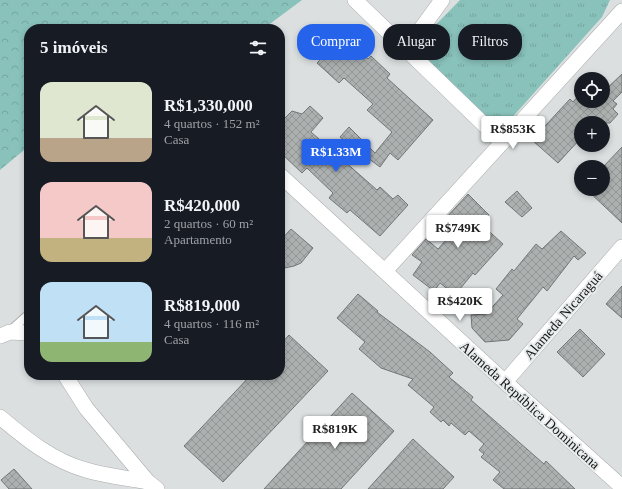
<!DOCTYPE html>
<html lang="pt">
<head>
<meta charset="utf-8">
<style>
  :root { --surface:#171b24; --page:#20242c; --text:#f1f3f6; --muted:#9ea1a6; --accent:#2563eb }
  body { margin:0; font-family:"Times New Roman",serif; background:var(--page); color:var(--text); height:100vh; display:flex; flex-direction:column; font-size:15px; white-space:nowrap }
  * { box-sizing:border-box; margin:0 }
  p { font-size:13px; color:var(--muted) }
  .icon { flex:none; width:22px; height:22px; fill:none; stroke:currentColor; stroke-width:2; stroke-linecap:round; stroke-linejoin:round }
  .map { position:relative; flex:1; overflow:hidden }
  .sheet { position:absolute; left:24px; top:24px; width:261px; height:356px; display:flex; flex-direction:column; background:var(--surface); border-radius:16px; box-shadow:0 2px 6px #0003 }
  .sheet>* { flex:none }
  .hud { position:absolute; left:297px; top:24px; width:265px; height:36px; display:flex; gap:8px }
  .controls { position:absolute; left:574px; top:72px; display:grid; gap:8px }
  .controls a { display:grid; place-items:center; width:36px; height:36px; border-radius:50%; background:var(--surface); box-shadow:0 2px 6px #0003; font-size:20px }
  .price { position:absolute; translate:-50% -34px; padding:0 9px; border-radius:4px; background:#fff; color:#222; font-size:13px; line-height:26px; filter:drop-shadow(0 1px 2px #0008) }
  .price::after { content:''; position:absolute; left:50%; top:24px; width:12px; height:9px; margin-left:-6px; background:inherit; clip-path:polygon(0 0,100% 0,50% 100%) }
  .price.on { background:var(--accent); color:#fff }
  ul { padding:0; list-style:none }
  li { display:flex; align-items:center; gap:12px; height:100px; padding:0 16px }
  li span { display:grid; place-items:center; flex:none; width:112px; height:80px; border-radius:12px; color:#555 }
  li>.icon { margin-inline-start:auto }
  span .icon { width:48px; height:48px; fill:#fffc; stroke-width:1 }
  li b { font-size:17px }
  h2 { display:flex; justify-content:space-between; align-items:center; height:48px; padding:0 16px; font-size:17px }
  .chip { padding:0 14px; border-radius:16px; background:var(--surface); box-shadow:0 2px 6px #0003; font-size:14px; line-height:36px }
  .chip.on { background:var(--accent); color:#fff }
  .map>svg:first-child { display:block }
  .forest { fill:url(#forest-crowns) }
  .park { fill:url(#park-tufts) }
  .building { fill:url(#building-cross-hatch); stroke:#737676 }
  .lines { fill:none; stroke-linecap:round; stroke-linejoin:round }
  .lane-casing { stroke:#aaaeae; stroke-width:10 }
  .street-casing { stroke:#aaaeae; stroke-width:16 }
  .lane { stroke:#fff; stroke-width:8 }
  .street { stroke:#fff; stroke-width:15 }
  .labels { text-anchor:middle; stroke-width:4; stroke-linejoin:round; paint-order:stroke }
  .street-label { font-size:14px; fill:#141515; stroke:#e8ecec }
</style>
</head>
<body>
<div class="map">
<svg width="622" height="489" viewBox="0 0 622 489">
  <defs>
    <pattern id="forest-crowns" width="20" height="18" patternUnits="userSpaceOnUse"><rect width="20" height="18" fill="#89c2bb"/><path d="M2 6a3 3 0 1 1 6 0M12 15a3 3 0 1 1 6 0" fill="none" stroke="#75a6a0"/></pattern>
    <pattern id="park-tufts" width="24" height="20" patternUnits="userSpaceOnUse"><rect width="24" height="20" fill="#89c2bb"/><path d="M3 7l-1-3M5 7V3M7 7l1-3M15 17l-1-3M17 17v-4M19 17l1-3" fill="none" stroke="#75a6a0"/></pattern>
    <pattern id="building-cross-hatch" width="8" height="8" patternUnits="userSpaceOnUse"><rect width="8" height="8" fill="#acb0af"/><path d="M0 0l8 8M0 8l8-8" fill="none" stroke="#939696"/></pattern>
  </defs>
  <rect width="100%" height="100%" fill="#dbdfdf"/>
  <path class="forest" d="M0 0H302L263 29H29V146L0 170Z"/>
  <path class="park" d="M460 0H610L602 17 500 131 420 56V41Z"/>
  <g class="building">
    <path d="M343 36 368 59 371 56 390 74 387 78 433 120 398 160 390 153 380 167 340 137 349 127 375 153 392 132 367 110 373 104 344 78 339 83 317 63Z"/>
    <path d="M622 74V92L613 101 617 104 613 109 618 114 610 123H581V138L558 163 532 140 570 99 573 102 581 93V101H603V92Z"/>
    <path d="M310 106 323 118 311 132 377 190 380 187 393 199 398 195 408 205 380 236 350 210 347 213 329 198 333 193 307 168 302 173 280 152V123L292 111 302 114Z"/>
    <path d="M622 147V223L586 189H603V167Z"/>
    <path d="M517 191 532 208 522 217 505 202Z"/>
    <path d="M468 194 489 215 481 224 503 244 475 275 473 273 455 295 440 283 434 291 413 275 422 262 412 255 426 239 438 249 455 230 444 220Z"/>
    <path d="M291 229 313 248 301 263 294 266 280 269V241Z"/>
    <path d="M561 231 586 253 578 260 574 256 547 291 543 287 517 319 523 324 509 340 485 342 472 328 471 315 486 314 503 295 496 289 512 269 514 271 536 244 542 249Z"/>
    <path d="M622 286V318L606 304Z"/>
    <path d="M358 294 378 311 377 312 430 352 453 373 449 377 473 397 471 400 544 464 546 461 575 489H504L493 480 500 472 481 457 484 454 479 450 484 444 469 431 465 435 451 423 449 426 443 420 441 422 430 412 434 407 408 385 413 379 381 368 359 349 365 342 337 318Z"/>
    <path d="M580 329 605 354 583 377 557 352Z"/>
    <path d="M289 335 328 371 223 482 184 446 251 375H280V345Z"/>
    <path d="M352 393 394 431 341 489H264Z"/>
    <path d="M413 439 454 477 443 489H368Z"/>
    <path d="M14 469 32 489H9L1 480Z"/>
  </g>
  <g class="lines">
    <g class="lane-casing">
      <path id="lane" d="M10 331 29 314"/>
    </g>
    <g class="street-casing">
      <g id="street">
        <path d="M355 0 502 142"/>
        <path d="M407 48 442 0"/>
        <path d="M280 175 505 382 622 487"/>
        <path d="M385 271 622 11"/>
        <path d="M0 336 10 332 29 333"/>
        <path d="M65 375 86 408 148 482 157 489"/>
        <path d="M505 382 622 247"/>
        <path d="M0 417C26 439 53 461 86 470 106 476 128 478 148 482"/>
      </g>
    </g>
    <use href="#lane" class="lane"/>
    <use href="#street" class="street"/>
  </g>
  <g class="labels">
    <g class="street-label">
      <text transform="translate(563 315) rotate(-49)" y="5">Alameda Nicaraguá</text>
      <text transform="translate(530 405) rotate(42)" y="5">Alameda República Dominicana</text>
    </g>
  </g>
</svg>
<div class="controls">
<a><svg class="icon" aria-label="locate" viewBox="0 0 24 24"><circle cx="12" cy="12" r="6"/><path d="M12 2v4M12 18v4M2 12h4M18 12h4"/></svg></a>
<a>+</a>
<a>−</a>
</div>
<b class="price" style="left:513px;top:150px">R$853K</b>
<b class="price on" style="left:336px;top:173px">R$1.33M</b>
<b class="price" style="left:458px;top:249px">R$749K</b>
<b class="price" style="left:460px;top:322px">R$420K</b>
<b class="price" style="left:335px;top:450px">R$819K</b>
<div class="hud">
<a class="chip on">Comprar</a>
<a class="chip">Alugar</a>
<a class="chip">Filtros</a>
</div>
<section class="sheet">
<h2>5 imóveis<svg class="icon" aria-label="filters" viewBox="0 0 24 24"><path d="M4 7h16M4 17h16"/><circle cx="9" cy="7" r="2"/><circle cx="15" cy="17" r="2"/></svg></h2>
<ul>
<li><span style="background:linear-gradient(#dfe7d0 70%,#b9a48a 0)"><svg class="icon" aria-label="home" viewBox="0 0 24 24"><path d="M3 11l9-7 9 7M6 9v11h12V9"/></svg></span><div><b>R$1,330,000</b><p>4 quartos · 152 m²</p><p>Casa</p></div></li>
<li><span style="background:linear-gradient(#f6c9c9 70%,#c2b280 0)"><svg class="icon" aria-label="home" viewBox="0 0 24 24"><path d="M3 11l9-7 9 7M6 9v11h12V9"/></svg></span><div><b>R$420,000</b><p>2 quartos · 60 m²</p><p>Apartamento</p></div></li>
<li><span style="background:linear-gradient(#bfe0f5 75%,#8fb573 0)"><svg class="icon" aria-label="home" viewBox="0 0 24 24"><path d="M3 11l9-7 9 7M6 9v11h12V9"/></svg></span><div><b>R$819,000</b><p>4 quartos · 116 m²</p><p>Casa</p></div></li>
</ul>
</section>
</div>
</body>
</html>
